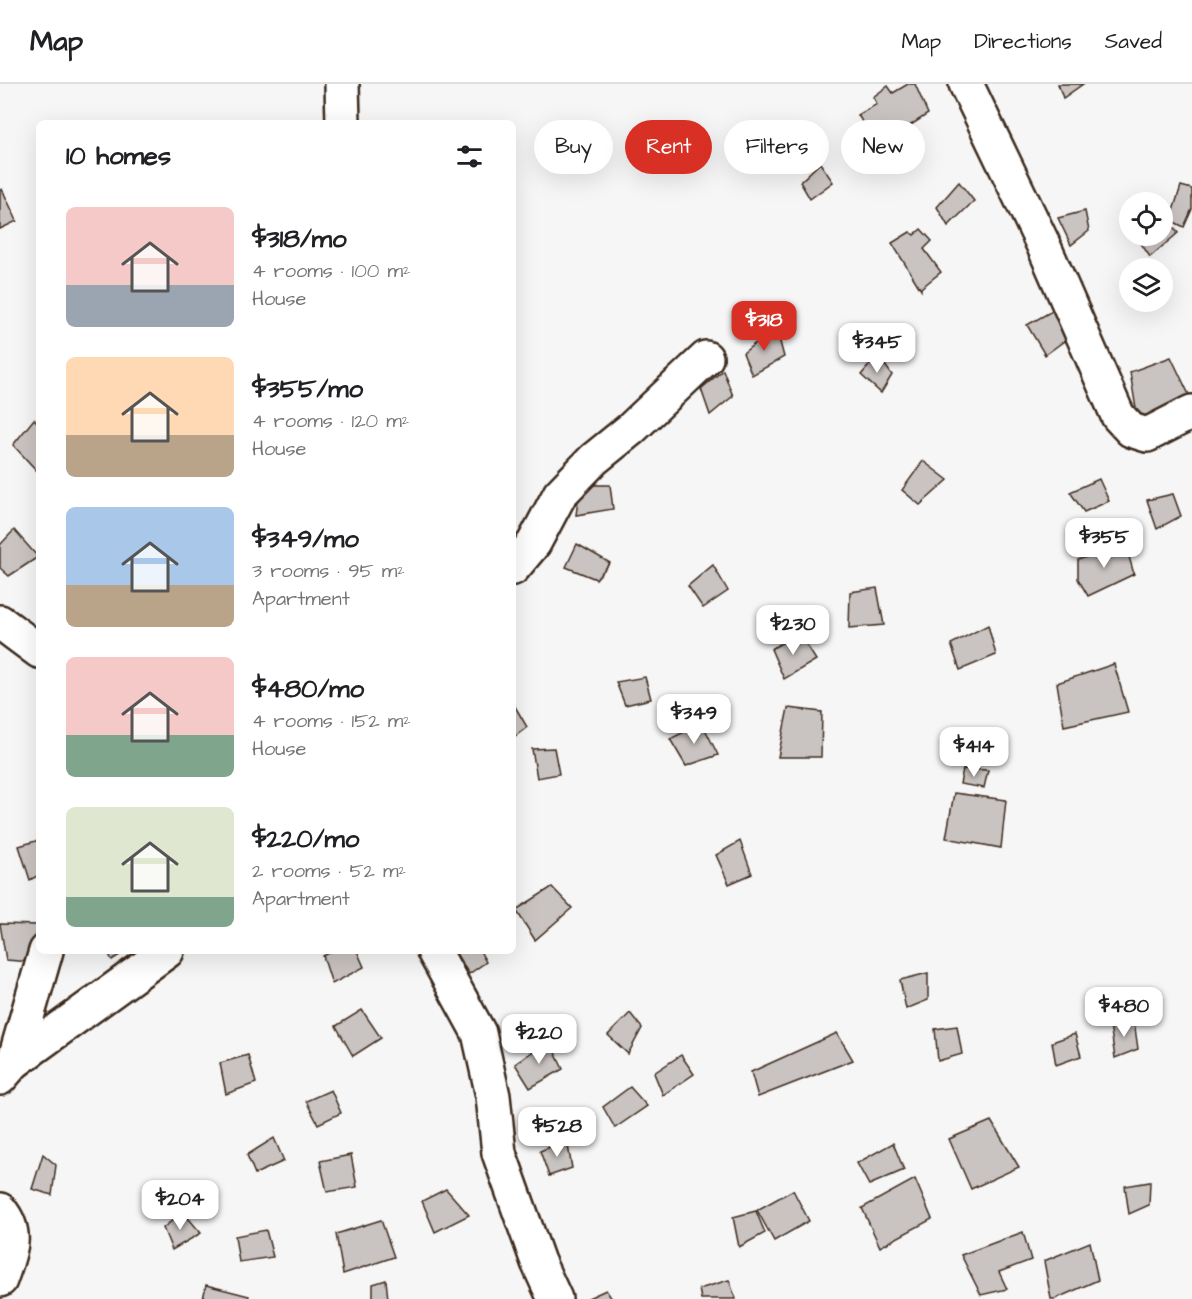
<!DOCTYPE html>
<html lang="en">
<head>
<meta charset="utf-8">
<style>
  :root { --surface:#fff; --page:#f2f2f2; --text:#202124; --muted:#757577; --line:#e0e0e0; --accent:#d93025 }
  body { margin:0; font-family:"Architects Daughter",sans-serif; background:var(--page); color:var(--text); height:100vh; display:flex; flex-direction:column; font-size:22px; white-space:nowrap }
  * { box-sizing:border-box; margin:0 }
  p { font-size:20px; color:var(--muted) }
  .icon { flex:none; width:33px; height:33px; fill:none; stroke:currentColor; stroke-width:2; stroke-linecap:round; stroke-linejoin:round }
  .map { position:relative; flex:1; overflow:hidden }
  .side { position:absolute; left:36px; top:36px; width:480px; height:834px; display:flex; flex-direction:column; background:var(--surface); border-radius:9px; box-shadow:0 6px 24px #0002 }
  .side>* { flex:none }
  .top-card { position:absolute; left:534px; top:36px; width:567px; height:54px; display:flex; gap:12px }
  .tools { position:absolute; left:1119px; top:108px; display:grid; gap:12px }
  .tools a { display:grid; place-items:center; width:54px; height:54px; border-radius:50%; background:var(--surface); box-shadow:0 6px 24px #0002; font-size:30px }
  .price { position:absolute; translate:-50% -51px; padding:0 14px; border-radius:12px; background:#fff; color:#222; font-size:20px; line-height:39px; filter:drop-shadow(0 2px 3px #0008) }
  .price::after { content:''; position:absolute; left:50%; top:36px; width:18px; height:14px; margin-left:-9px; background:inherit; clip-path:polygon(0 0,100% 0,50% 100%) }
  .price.selected { background:var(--accent); color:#fff }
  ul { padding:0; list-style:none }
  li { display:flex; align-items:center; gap:18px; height:150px; padding:0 30px }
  li span { display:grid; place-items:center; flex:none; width:168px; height:120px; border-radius:9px; color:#555 }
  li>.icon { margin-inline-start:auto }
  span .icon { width:72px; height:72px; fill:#fffc; stroke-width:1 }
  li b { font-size:26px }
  h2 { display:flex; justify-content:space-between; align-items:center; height:72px; padding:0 30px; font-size:26px }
  .tag { padding:0 21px; border-radius:27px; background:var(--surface); box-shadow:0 6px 24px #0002; font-size:21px; line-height:54px }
  .tag.selected { background:var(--accent); color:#fff }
  header { display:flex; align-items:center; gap:36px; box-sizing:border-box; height:84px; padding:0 30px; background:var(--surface); border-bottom:2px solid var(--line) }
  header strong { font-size:28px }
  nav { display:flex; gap:33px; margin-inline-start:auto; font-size:21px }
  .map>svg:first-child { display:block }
  .building { fill:#c9c3c1; stroke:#3b2a1e; stroke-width:1.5 }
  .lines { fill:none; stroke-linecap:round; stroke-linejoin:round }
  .minor-casing { stroke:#3b2a1e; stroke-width:38 }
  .minor { stroke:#fff; stroke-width:33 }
</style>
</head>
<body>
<header>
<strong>Map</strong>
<nav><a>Map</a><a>Directions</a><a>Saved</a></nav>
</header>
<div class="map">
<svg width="1192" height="1215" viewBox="0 0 1192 1215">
  <rect width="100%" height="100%" fill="#f7f6f6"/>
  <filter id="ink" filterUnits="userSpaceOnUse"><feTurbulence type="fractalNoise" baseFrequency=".0167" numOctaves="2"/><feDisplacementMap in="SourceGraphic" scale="12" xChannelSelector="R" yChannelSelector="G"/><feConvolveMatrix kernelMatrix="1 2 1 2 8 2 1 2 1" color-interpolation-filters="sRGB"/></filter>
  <g filter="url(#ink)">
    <g class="building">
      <path d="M908 0H915L928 30 877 63 858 31 877 20 873 13 888 2 893 9Z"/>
      <path d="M1058 0H1083L1063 14Z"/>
      <path d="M820 79 833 98 810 115 800 98Z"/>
      <path d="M959 98 974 117 948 142 937 123Z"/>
      <path d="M1181 102 1192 105V125L1184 143 1170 136Z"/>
      <path d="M2 105 17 137 0 145V106Z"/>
      <path d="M1085 127 1089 147 1071 161 1058 134Z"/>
      <path d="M1162 129 1178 149 1150 173 1136 152H1162Z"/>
      <path d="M921 145 932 157 924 165 941 188 921 204V206L892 159 910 148 914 151Z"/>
      <path d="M1059 223 1071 252 1045 271 1027 241Z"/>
      <path d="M776 243 784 273 752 291 743 269Z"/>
      <path d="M878 271 892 291 881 309 861 291Z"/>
      <path d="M1171 273 1192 317 1139 343 1130 288Z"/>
      <path d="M723 286 733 312 710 331 701 305Z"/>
      <path d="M34 335 39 340V389L13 361Z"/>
      <path d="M923 377 948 396 920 421 902 406Z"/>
      <path d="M1099 395 1109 417 1084 428 1070 408Z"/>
      <path d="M580 401H610L613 425 576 431Z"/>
      <path d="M1173 410 1181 432 1157 445 1147 416Z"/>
      <path d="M14 446 38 473 9 492 0 484V461Z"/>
      <path d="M1125 459 1134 490 1088 512 1078 495V476Z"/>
      <path d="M577 460 610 479 596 495 566 483Z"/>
      <path d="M713 481 728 507 703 524 688 502Z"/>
      <path d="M877 504 884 541 849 544 850 508Z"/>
      <path d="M988 541 996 571 960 586 951 560Z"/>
      <path d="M799 549 816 576 784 595 771 565Z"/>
      <path d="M1114 580 1128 628 1064 642 1057 599Z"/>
      <path d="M645 593 651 615 625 621 616 598Z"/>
      <path d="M513 619 527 643 513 654Z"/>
      <path d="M788 624 822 628 821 673H778Z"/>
      <path d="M702 639 718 671 686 682 670 655Z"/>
      <path d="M554 664 559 690 537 694 532 665Z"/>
      <path d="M963 685 988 686 984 704 960 700Z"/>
      <path d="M954 709 1006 716 1001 764 946 754Z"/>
      <path d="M39 756V791L30 796 19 762Z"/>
      <path d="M740 757 752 790 729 800 716 771Z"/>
      <path d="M552 803 572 824 535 856 516 826Z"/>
      <path d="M0 840 38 841 31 878 6 876Z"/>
      <path d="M107 867H126L112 876Z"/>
      <path d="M333 867H357L364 883 332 900 323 872Z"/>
      <path d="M454 867H480L486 878 469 890Z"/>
      <path d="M928 889V916L906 925 900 896Z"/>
      <path d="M362 926 381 954 353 972 336 942Z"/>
      <path d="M630 929 642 944 628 970 608 951Z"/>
      <path d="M1134 937 1138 965 1115 974 1110 940Z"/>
      <path d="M957 942 962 970 938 977 935 945Z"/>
      <path d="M837 949 853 976 758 1013 751 988Z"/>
      <path d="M1075 950 1081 972 1056 981 1052 958Z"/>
      <path d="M549 956 563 985 530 1004 515 980Z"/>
      <path d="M248 971 256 999 226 1010 220 979Z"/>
      <path d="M681 971 694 990 663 1011 654 989Z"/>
      <path d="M630 1003 647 1022 615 1044 603 1023Z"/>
      <path d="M331 1006 341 1029 318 1040 306 1017Z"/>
      <path d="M991 1037 1019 1083 971 1105 949 1055Z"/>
      <path d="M274 1054 284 1077 255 1090 247 1071Z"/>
      <path d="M567 1056 572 1084 549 1092 540 1067Z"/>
      <path d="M893 1059 904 1086 869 1101 857 1079Z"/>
      <path d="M43 1070 56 1081 52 1111 32 1105Z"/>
      <path d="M351 1071 357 1103 327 1108 320 1077Z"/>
      <path d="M915 1095 932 1135 880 1163 862 1124Z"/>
      <path d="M1150 1098 1149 1121 1129 1130 1125 1102Z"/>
      <path d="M446 1105 469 1131 435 1148 422 1117Z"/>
      <path d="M793 1106 809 1137 774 1157 757 1126Z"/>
      <path d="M756 1127 765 1149 739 1163 733 1133Z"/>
      <path d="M183 1128 201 1149 172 1166 163 1144Z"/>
      <path d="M381 1136 394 1173 343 1190 336 1150Z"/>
      <path d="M266 1146 273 1173 239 1178 235 1152Z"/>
      <path d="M1023 1148 1031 1176 999 1188 1007 1205 981 1211 961 1171Z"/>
      <path d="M1090 1158 1098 1196 1055 1215H1051L1044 1177Z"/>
      <path d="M386 1196 388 1215H373V1200Z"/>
      <path d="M729 1196 736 1215H701L699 1205Z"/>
      <path d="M206 1201 249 1212 248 1215H203Z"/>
      <path d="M606 1206 612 1215H586Z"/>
    </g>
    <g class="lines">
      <g class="minor-casing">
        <g id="minor">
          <path d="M342 0 343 39"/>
          <path d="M966 0 1042 158 1118 332 1131 346 1147 351 1192 328"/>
          <path d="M513 484 534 459 560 410 594 375 631 345 706 274"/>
          <path d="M0 538 39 567"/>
          <path d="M434 867 479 949 493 1012 499 1069 538 1178 555 1215"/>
          <path d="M14 978 46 867"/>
          <path d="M0 994 14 978 167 867"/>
          <path d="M0 1126C20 1150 9 1170 0 1196"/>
        </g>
      </g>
      <use href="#minor" class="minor"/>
    </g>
  </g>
</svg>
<div class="tools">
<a><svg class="icon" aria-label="locate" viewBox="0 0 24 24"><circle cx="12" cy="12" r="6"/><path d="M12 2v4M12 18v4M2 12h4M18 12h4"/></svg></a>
<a><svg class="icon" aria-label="layers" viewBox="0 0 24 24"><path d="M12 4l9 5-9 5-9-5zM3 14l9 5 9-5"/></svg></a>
</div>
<b class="price selected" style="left:764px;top:268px">$318</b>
<b class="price" style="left:877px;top:290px">$345</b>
<b class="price" style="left:1104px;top:485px">$355</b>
<b class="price" style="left:793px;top:572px">$230</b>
<b class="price" style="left:694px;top:661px">$349</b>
<b class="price" style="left:974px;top:694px">$414</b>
<b class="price" style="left:1124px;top:954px">$480</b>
<b class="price" style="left:539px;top:981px">$220</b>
<b class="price" style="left:557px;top:1074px">$528</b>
<b class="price" style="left:180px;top:1147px">$204</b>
<div class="top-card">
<a class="tag">Buy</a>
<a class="tag selected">Rent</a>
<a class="tag">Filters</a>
<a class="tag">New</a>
</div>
<section class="side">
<h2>10 homes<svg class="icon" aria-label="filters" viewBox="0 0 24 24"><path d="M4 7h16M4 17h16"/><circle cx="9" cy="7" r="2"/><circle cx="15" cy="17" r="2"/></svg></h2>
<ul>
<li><span style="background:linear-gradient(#f6c9c9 65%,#9aa5b1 0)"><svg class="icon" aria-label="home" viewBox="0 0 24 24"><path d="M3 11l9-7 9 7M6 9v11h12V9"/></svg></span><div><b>$318/mo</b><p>4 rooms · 100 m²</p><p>House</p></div></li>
<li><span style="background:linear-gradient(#ffd9b3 65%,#b9a48a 0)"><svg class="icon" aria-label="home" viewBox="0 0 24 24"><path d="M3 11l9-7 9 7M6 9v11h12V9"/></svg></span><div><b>$355/mo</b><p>4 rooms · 120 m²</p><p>House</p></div></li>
<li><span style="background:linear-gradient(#a9c7e8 65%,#b9a48a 0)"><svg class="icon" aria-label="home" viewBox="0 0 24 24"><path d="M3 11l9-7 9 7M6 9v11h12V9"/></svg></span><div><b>$349/mo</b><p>3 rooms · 95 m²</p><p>Apartment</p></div></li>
<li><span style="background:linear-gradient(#f6c9c9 65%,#7fa58c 0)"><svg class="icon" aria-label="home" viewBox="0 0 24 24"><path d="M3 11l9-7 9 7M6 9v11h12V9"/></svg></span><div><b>$480/mo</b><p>4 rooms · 152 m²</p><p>House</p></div></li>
<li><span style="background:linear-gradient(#dfe7d0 75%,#7fa58c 0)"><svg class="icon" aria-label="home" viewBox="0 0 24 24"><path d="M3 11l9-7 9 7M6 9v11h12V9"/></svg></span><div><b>$220/mo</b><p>2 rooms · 52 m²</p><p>Apartment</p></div></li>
</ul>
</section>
</div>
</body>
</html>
